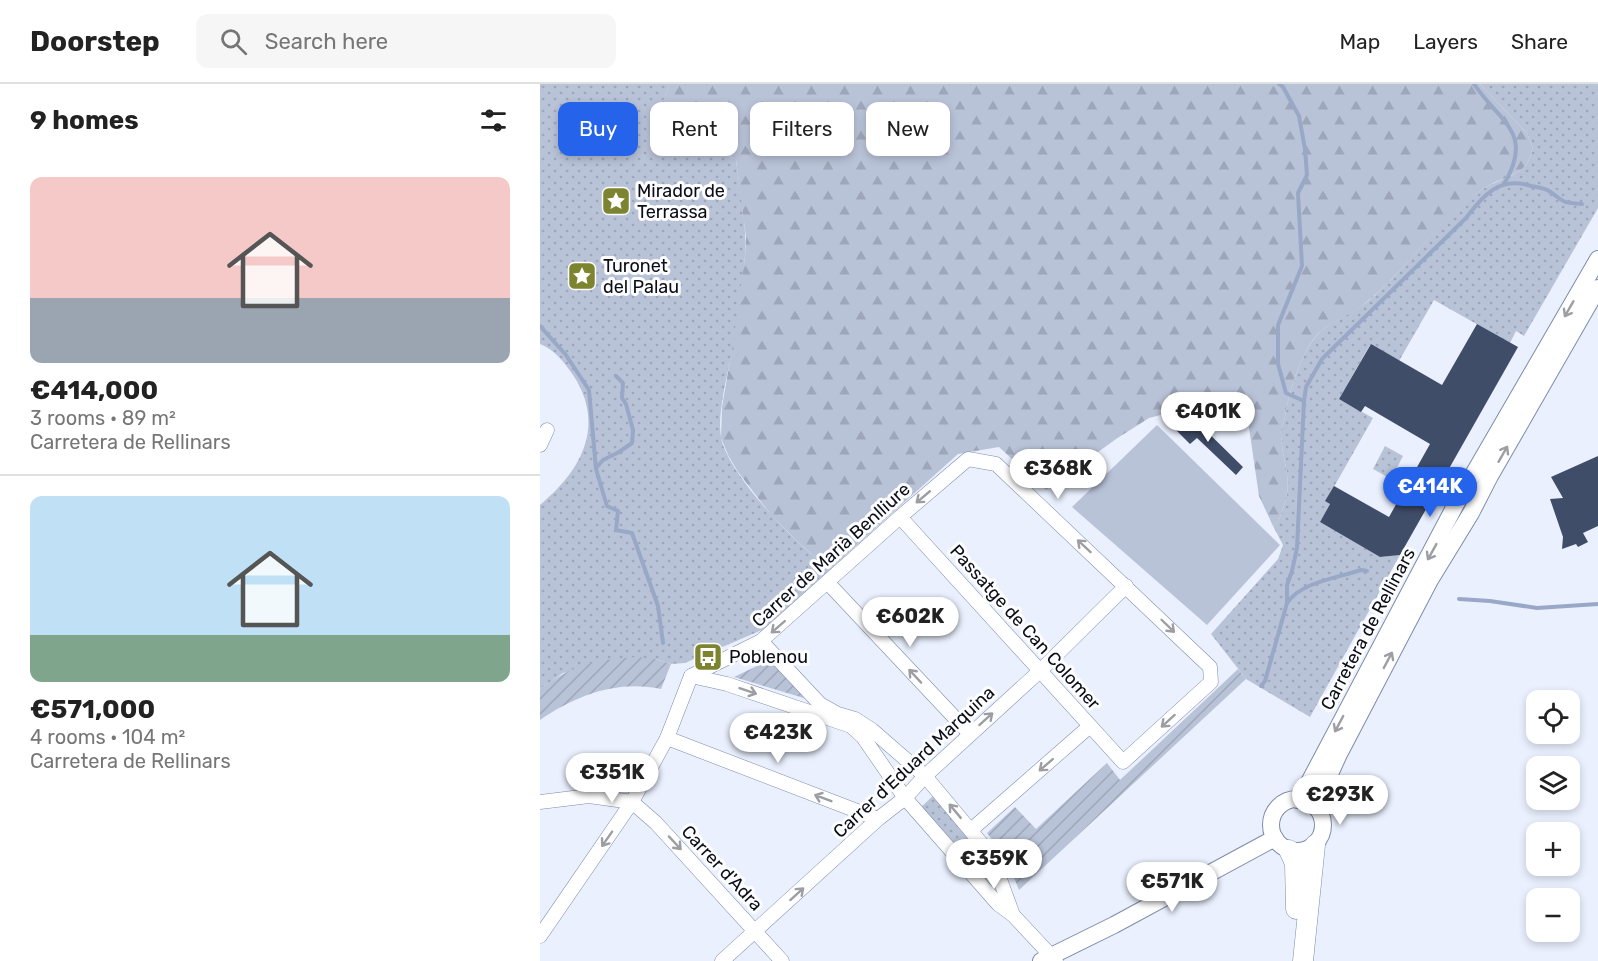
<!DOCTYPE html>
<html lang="en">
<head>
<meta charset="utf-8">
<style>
  :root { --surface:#fff; --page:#f6f6f6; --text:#222; --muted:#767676; --line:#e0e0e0; --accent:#2563eb }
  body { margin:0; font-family:Rubik,sans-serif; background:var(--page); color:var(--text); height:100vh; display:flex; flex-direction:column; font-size:22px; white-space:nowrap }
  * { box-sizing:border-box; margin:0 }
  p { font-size:20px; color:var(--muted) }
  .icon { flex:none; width:33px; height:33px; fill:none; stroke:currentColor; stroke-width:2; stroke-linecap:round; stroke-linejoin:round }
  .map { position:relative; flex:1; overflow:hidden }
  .sheet { display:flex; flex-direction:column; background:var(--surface); width:540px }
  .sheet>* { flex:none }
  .banner { position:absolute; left:18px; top:18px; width:570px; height:54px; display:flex; gap:12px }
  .controls { position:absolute; left:986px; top:606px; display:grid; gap:12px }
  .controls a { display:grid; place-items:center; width:54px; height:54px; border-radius:12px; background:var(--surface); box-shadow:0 3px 9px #0003; font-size:30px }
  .price { position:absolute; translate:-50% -51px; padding:0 14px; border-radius:21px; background:#fff; color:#222; font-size:20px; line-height:39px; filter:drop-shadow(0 2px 3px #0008) }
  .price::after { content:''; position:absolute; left:50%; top:36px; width:18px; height:14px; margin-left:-9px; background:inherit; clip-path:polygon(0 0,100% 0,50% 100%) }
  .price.current { background:var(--accent); color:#fff }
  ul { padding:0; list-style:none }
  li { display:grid; align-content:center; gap:12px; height:318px; padding:0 30px }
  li+li { border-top:2px solid var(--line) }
  li span { display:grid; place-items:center; height:186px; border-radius:12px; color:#555 }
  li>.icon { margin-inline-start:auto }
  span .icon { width:108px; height:108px; fill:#fffc; stroke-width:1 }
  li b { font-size:26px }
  h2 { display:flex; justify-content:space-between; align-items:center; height:72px; padding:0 30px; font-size:26px }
  .chip { padding:0 21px; border-radius:12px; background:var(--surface); box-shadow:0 3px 9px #0003; font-size:21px; line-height:54px }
  .chip.current { background:var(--accent); color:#fff }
  header { display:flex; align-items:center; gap:36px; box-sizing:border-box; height:84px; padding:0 30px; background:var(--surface); border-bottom:2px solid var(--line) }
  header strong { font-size:28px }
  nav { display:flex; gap:33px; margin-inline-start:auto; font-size:21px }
  .search { width:420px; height:54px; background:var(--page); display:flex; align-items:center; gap:15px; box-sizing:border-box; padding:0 21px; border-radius:12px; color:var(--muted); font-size:22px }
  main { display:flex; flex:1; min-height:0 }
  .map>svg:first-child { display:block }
  .grass { fill:url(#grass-dots) }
  .forest { fill:url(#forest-firs) }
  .park { fill:#b9c3d8 }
  .garden { fill:url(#garden-furrows) }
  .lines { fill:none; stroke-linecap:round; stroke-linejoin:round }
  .stream { stroke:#98a8c6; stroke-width:4 }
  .building { fill:#404d68 }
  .minor-casing { stroke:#7d8caa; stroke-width:15 }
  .tertiary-casing { stroke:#7d8caa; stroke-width:18 }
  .secondary-casing { stroke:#7d8caa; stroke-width:21 }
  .minor { stroke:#fff; stroke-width:14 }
  .tertiary { stroke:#fff; stroke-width:16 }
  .secondary { stroke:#fff; stroke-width:20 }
  .oneway { stroke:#9c9ea3 }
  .labels { text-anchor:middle; stroke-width:6; stroke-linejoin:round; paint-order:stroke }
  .poi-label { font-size:18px; fill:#080d18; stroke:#fdfdfd; text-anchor:start }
  .street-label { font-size:18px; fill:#080d18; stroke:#fdfdfd }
</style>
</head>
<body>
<header>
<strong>Doorstep</strong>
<div class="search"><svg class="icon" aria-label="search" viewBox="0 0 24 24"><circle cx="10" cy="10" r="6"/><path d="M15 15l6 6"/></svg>Search here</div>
<nav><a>Map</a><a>Layers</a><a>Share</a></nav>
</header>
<main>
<section class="sheet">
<h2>9 homes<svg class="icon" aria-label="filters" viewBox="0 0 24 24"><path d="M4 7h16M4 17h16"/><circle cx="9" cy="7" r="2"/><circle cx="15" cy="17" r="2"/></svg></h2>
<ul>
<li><span style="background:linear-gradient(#f6c9c9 65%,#9aa5b1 0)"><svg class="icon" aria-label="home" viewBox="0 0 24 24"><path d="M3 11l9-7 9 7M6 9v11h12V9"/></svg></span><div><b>€414,000</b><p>3 rooms · 89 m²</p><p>Carretera de Rellinars</p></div></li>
<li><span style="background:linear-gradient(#bfe0f5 75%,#7fa58c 0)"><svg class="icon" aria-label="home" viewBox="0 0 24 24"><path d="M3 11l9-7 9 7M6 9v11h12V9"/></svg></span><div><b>€571,000</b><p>4 rooms · 104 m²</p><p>Carretera de Rellinars</p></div></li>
</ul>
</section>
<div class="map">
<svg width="1058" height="877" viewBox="0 0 1058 877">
  <defs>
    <pattern id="grass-dots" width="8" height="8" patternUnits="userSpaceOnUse" patternTransform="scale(1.5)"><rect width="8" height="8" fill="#b9c3d8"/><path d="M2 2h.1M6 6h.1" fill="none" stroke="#9ea6b9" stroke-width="1.8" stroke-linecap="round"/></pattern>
    <pattern id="forest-firs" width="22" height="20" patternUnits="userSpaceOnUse" patternTransform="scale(1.5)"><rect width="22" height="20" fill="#b9c3d8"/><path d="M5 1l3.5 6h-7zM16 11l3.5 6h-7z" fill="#9ea6b9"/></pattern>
    <pattern id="garden-furrows" width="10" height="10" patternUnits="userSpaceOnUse" patternTransform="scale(1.5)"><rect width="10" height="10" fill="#b9c3d8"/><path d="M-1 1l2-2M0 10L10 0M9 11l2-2" fill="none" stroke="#9ea6b9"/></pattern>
  </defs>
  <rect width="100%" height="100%" fill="#eaf0fe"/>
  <g class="grass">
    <path d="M0 0H130L123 18 171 67H180L196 76C200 107 207 140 205 171 203 201 198 232 193 262 189 287 174 337 183 361 194 391 232 433 255 455 266 466 278 475 289 486L222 546 145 579 131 580 115 575 23 589 0 605V421C42 386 66 341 33 291 24 278 15 266 0 260Z"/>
    <path d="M940 0H1058V124L984 252 976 247 970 259 894 216 859 277 830 261 799 315 833 334 786 417 790 420 780 438 840 473 860 471 770 633 706 595 671 550 738 475 743 461 733 442C739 438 740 433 742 427 755 394 742 381 741 350 740 345 744 339 745 333 749 308 756 286 768 264 781 239 808 233 828 217 871 182 899 132 946 103 958 96 977 92 986 81 989 77 991 69 993 64L987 49Z"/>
    <path d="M845 362 863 372 851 395 833 385Z"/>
    <path d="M394 711 447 771 449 783 443 787H438L380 724Z"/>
  </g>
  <path class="forest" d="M130 0H940L987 49 993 64C991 69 989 77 986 81 977 92 958 95 946 103 898 134 869 185 824 220 805 235 780 240 768 264 756 286 749 308 745 333 744 339 740 345 741 350 742 381 755 394 742 427 740 433 739 438 733 442L719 412 707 330 694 320 682 315 609 334 576 355 506 406 459 363 418 370 289 486 256 456 232 432 198 388 188 371 181 354 182 323 193 259 205 173 206 153 196 76 180 67 146 70 123 50V17Z"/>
  <path class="park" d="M617 341 740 461 667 541 532 423Z"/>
  <g class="garden">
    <path d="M97 573 115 575 131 580 121 605C77 596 37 611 0 636V605C34 580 55 576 97 573Z"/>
    <path d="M231 575 267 615 194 593Z"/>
    <path d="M698 585 706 595 479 806 465 772 447 749 475 723 496 745 567 679 580 696Z"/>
  </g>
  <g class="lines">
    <g class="stream">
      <path d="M739 0 743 3 759 32 765 65 767 91 758 109 762 182 738 241V280L746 309 764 317"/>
      <path d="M934 0C959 38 995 48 964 100"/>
      <path d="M0 242 26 271 49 306 56 385 67 422 78 427 76 446 92 449 118 522 123 559"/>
      <path d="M56 384 63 376 79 368 92 359 93 346 86 320 82 314 83 299 76 292"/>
      <path d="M919 515 950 517 997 524 1058 520"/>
      <path d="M747 519C761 498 797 494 821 486L827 487"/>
      <path d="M721 602 725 597 747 519V501L752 487 757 464 764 317 766 303 782 275 926 134C944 111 959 92 991 102 996 103 1004 104 1009 107 1025 118 1021 119 1042 120"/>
    </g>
  </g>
  <g class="building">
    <path d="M937 240 978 263 860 471 840 473 780 438 790 420 785 417 794 402 849 433 890 360 825 322 821 328 799 315 831 260 902 301Z"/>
    <path d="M650 331 703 383 696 391 657 354 650 360 636 346Z"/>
    <path d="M1058 372V442L1043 449 1048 458 1038 463 1036 460 1022 465 1023 453 1010 415 1023 414 1011 393Z"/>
  </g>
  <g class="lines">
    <g class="minor-casing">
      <g id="minor">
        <path d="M0 361 7 346"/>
        <path d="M288 499 430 650"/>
        <path d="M221 557 280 620 298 630 315 635 332 646 385 692 451 771 473 831"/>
        <path d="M151 592 187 600 311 642 323 653 365 714 458 820 473 831 516 877"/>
        <path d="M127 654 338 735"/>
        <path d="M0 718 49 712 92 718 116 739 242 877"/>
        <path d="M431 746 550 642"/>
        <path d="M0 852 92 718 127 654 151 592 221 557 360 433 428 375 456 380 670 583 671 598 583 678 360 433"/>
        <path d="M182 877 338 735 365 714 385 692 501 586 586 502"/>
      </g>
    </g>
    <g class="tertiary-casing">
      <g id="tertiary">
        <circle cx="757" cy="741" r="26"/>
        <path d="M758 716 766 704 916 420 1058 175"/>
        <path d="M775 723 799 670 890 496 931 429 950 392 1058 204"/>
        <path d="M501 877 574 841 735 754"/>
      </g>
    </g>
    <g class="secondary-casing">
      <g id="secondary">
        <path d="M749 766 755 779 756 825"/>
        <path d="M763 877 775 761"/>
      </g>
    </g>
    <use href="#minor" class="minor"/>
    <use href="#tertiary" class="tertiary"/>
    <use href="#secondary" class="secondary"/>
  </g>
  <defs><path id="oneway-shaft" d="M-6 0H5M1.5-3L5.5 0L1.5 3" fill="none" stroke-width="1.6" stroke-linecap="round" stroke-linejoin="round" transform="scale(1.5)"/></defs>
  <g class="oneway">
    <use href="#oneway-shaft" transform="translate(1029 225) rotate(120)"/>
    <use href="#oneway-shaft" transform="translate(963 370) rotate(-60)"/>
    <use href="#oneway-shaft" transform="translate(383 413) rotate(140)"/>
    <use href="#oneway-shaft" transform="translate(544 462) rotate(-137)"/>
    <use href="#oneway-shaft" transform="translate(892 468) rotate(119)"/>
    <use href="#oneway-shaft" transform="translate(628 542) rotate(44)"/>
    <use href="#oneway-shaft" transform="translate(238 543) rotate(139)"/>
    <use href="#oneway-shaft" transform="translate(848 576) rotate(-62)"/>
    <use href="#oneway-shaft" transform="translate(375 592) rotate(-133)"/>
    <use href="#oneway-shaft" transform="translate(208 607) rotate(19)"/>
    <use href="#oneway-shaft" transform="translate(446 635) rotate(-42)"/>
    <use href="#oneway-shaft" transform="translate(628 637) rotate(138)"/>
    <use href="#oneway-shaft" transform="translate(799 640) rotate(118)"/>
    <use href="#oneway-shaft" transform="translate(506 681) rotate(139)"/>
    <use href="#oneway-shaft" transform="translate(283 714) rotate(-159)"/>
    <use href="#oneway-shaft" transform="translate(415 727) rotate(-130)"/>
    <use href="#oneway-shaft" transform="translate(67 755) rotate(125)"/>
    <use href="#oneway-shaft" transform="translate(135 759) rotate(47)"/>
    <use href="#oneway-shaft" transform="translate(257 810) rotate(-42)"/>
  </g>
  <defs>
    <g id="sight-square" transform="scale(1.5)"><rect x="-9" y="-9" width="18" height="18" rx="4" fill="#7d8430" stroke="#fdfdfd"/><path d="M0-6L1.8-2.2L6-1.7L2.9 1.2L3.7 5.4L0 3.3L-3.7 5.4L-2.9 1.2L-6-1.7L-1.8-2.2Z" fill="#fff"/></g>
    <g id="bus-square" transform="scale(1.5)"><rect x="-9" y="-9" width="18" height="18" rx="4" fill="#7d8430" stroke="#fdfdfd"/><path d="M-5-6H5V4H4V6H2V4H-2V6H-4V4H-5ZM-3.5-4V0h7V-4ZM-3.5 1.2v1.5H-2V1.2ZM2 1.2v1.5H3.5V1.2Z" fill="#fff"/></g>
  </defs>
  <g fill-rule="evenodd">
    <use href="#sight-square" x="76" y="117"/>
    <use href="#sight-square" x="42" y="192"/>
    <use href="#bus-square" x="168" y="573"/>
  </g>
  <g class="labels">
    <g class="poi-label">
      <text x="97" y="113">Mirador de<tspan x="97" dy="21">Terrassa</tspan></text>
      <text x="63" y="188">Turonet<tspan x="63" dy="21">del Palau</tspan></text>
      <text x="189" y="579">Poblenou</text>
    </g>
    <g class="street-label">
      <text transform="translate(291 471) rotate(-42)" y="6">Carrer de Marià Benlliure</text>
      <text transform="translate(485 543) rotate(48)" y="6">Passatge de Can Colomer</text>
      <text transform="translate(828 545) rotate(-62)" y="6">Carretera de Rellinars</text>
      <text transform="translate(374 678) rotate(-43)" y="6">Carrer d'Eduard Marquina</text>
      <text transform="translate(182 784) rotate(47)" y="6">Carrer d'Adra</text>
    </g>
  </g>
</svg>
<div class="controls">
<a><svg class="icon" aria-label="locate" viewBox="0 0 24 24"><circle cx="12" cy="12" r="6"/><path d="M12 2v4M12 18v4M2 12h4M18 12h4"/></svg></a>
<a><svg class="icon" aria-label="layers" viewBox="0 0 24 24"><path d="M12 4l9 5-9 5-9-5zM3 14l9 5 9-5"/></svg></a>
<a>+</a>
<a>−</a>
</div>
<b class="price" style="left:668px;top:359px">€401K</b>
<b class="price" style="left:518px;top:416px">€368K</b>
<b class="price current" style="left:890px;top:434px">€414K</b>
<b class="price" style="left:370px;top:564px">€602K</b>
<b class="price" style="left:238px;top:680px">€423K</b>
<b class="price" style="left:72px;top:720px">€351K</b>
<b class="price" style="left:800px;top:742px">€293K</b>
<b class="price" style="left:454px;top:806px">€359K</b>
<b class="price" style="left:632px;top:829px">€571K</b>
<div class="banner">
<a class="chip current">Buy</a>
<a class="chip">Rent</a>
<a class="chip">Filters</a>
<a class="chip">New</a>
</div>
</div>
</main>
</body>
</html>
